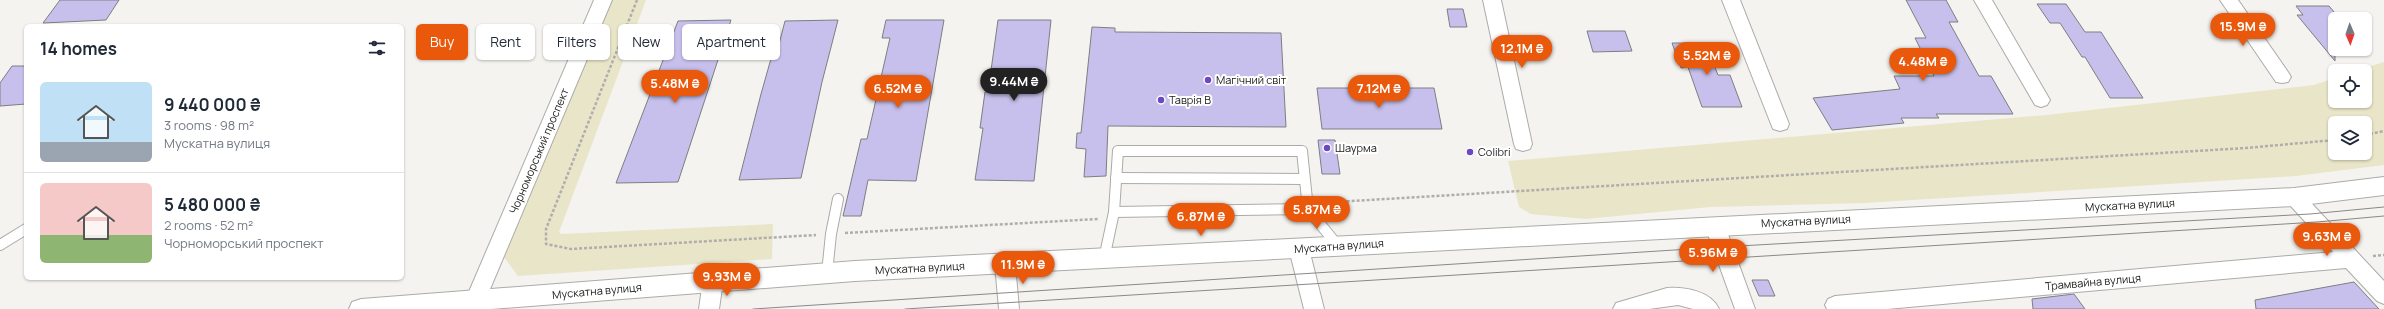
<!DOCTYPE html>
<html lang="en">
<head>
<meta charset="utf-8">
<style>
  :root { --surface:#fff; --page:#f2f2f3; --text:#1f2937; --muted:#747a83; --line:#e0e1e3; --accent:#ea580c }
  body { margin:0; font-family:Manrope,sans-serif; background:var(--page); color:var(--text); height:100vh; display:flex; flex-direction:column; font-size:15px; white-space:nowrap }
  * { box-sizing:border-box; margin:0 }
  p { font-size:13px; color:var(--muted) }
  .icon { flex:none; width:22px; height:22px; fill:none; stroke:currentColor; stroke-width:2; stroke-linecap:round; stroke-linejoin:round }
  .map { position:relative; flex:1; overflow:hidden }
  .details { position:absolute; left:24px; top:24px; width:380px; height:256px; display:flex; flex-direction:column; background:var(--surface); border-radius:6px; box-shadow:0 1px 3px #0004 }
  .details>* { flex:none }
  .hud { position:absolute; left:416px; top:24px; width:380px; height:36px; display:flex; gap:8px }
  .needle { width:26px; rotate:178deg }
  .tools { position:absolute; left:2328px; top:12px; display:grid; gap:8px }
  .tools a { display:grid; place-items:center; width:44px; height:44px; border-radius:6px; background:var(--surface); box-shadow:0 1px 3px #0004; font-size:20px }
  .price { position:absolute; translate:-50% -34px; padding:0 9px; border-radius:14px; background:var(--accent); color:#fff; font-size:13px; line-height:26px; filter:drop-shadow(0 1px 2px #0008) }
  .price::after { content:''; position:absolute; left:50%; top:24px; width:12px; height:9px; margin-left:-6px; background:inherit; clip-path:polygon(0 0,100% 0,50% 100%) }
  .price.on { background:#222; color:#fff }
  ul { padding:0; list-style:none }
  li { display:flex; align-items:center; gap:12px; height:100px; padding:0 16px }
  li+li { border-top:1px solid var(--line) }
  li span { display:grid; place-items:center; flex:none; width:112px; height:80px; border-radius:6px; color:#555 }
  li>.icon { margin-inline-start:auto }
  span .icon { width:48px; height:48px; fill:#fffc; stroke-width:1 }
  li b { font-size:17px }
  h2 { display:flex; justify-content:space-between; align-items:center; height:48px; padding:0 16px; font-size:17px }
  .tag { padding:0 14px; border-radius:6px; background:var(--surface); box-shadow:0 1px 3px #0004; font-size:14px; line-height:36px }
  .tag.on { background:var(--accent); color:#fff }
  .map>svg:first-child { display:block }
  .green { fill:#e9e5c8; fill-rule:evenodd }
  .building { fill:#c7c0ec; stroke:#7e7e81 }
  .lines { fill:none; stroke-linecap:round; stroke-linejoin:round }
  .service-casing { stroke:#acaba8; stroke-width:12 }
  .minor-casing { stroke:#acaba8; stroke-width:2 }
  .tertiary-casing { stroke:#acaba8; stroke-width:2 }
  .path { stroke:#afaeab; stroke-width:2.5; stroke-dasharray:3 2; stroke-linecap:butt }
  .service { stroke:#fff; stroke-width:10 }
  .minor { fill:#fff; fill-rule:evenodd }
  .tertiary { fill:#fff; fill-rule:evenodd }
  .tram { stroke:#8a8987; stroke-width:1 }
  .poi-dot { fill:#6b49c2; stroke:#fff; stroke-width:1.5 }
  .labels { text-anchor:middle; stroke-width:4; stroke-linejoin:round; paint-order:stroke }
  .poi-label { font-size:11px; fill:#21201f; stroke:#fff; text-anchor:start }
  .street-label { font-size:11px; fill:#21201f; stroke:#fff }
</style>
</head>
<body>
<div class="map">
<svg width="2384" height="309" viewBox="0 0 2384 309">
  <rect width="100%" height="100%" fill="#f4f3ef"/>
  <g class="green">
    <path d="M610 0H646L559 232 561 234 773 224 772 259 518 276 504 257 512 231Z"/>
    <path d="M2384 62V165L2296 176 1864 203 1710 207 1586 219 1531 214 1519 207 1508 161 2046 115 2314 85 2335 78V101H2365V71H2356ZM2335 123H2365V153H2335Z"/>
  </g>
  <g class="building">
    <path d="M60 0H119L106 20 43 23Z"/>
    <path d="M1906 0H1946L1958 22H1949L1979 76H1991L2013 114H1936L1939 118H1901L1904 123 1832 130 1813 98 1900 89 1894 76H1934L1915 38H1926Z"/>
    <path d="M2037 4H2066L2085 32H2101L2143 98H2110L2085 57H2082L2060 23H2050Z"/>
    <path d="M2296 6H2329L2335 13V61L2297 15H2303Z"/>
    <path d="M1447 9H1463L1467 27H1450Z"/>
    <path d="M731 20 678 182 616 183 678 21Z"/>
    <path d="M838 20 822 82 801 178 739 180 761 94 774 48H778L785 21Z"/>
    <path d="M886 20H944L916 181 868 180 861 216H843L861 139H867L890 38H882Z"/>
    <path d="M998 20H1051L1034 181 975 180 983 128H980L985 92H988Z"/>
    <path d="M1092 27 1115 28V32L1281 33 1286 127 1108 126 1106 176 1084 177 1086 149 1076 148 1077 133H1081Z"/>
    <path d="M1587 31H1625L1632 51 1593 52Z"/>
    <path d="M1672 43H1705L1718 75H1730L1742 107H1702L1688 67 1681 68Z"/>
    <path d="M12 66H26V104L0 106V83Z"/>
    <path d="M1317 88H1434L1442 129H1322Z"/>
    <path d="M1318 140H1335L1340 174H1322Z"/>
    <path d="M1752 280H1768L1775 296H1759Z"/>
    <path d="M2354 282 2379 309H2256L2255 300Z"/>
    <path d="M2074 294 2085 309H2033L2032 299Z"/>
  </g>
  <g class="lines">
    <g class="service-casing">
      <g id="service">
        <path d="M1116 178 1304 179"/>
        <path d="M1114 212 1308 209"/>
        <path d="M0 245 26 229"/>
        <path d="M1104 259 1114 212 1118 151H1302L1308 209 1338 246"/>
        <path d="M827 273 831 234 838 199"/>
      </g>
    </g>
    <g class="minor-casing">
      <g id="minor">
        <path d="M594 0H612L485 301 482 307 477 309 468 307 465 301Z"/>
        <path d="M1483 0H1501L1532 144 1530 149 1523 151 1516 149 1514 144Z"/>
        <path d="M1722 0H1740L1789 124 1787 129 1780 131 1773 129 1771 124Z"/>
        <path d="M1974 0H1992L2050 100 2047 105 2041 107 2035 105Z"/>
        <path d="M2220 0H2238L2288 72 2291 77 2288 82 2282 83 2276 82Z"/>
        <path d="M2294 189 2301 192 2384 281V304L2377 301 2346 268 1887 309H1827L1825 305 1828 299 1835 296 2333 252 2287 202 2284 197 2287 192Z"/>
        <path d="M1715 218 1722 220 1725 226 1755 309H1735L1705 226 1708 220Z"/>
        <path d="M1299 241 1306 243 1309 249 1324 309H1304L1289 249 1292 243Z"/>
        <path d="M1005 256 1012 258 1015 264 1019 309H999L995 264 998 258Z"/>
        <path d="M713 273 720 275 723 281 719 309H699L703 281 706 275Z"/>
        <path d="M1667 288C1685 287 1711 291 1719 309H1693L1678 305 1649 309H1613L1616 303Z"/>
      </g>
    </g>
    <g class="tertiary-casing">
      <path id="tertiary" d="M2384 177V195L2294 206 855 281 491 309H349L352 302 361 299 855 261 2294 188Z"/>
    </g>
    <g class="path">
      <path d="M637 0 546 229V244L571 249 816 235"/>
      <path d="M2365 135 2384 131"/>
      <path d="M1322 205 1335 202 2246 148 2335 140"/>
      <path d="M845 233 1098 219"/>
      <path d="M2373 256 2384 255"/>
    </g>
    <use href="#service" class="service"/>
    <use href="#minor" class="minor"/>
    <use href="#tertiary" class="tertiary"/>
    <g class="tram">
      <path d="M753 309 1721 247 2310 214 2384 207"/>
      <path d="M905 309 2317 222 2384 216"/>
    </g>
  </g>
  <g class="poi-dot">
    <circle cx="1208" cy="80" r="4"/>
    <circle cx="1161" cy="100" r="4"/>
    <circle cx="1327" cy="148" r="4"/>
    <circle cx="1470" cy="152" r="4"/>
  </g>
  <g class="labels">
    <g class="poi-label">
      <text x="1216" y="84">Магічний світ</text>
      <text x="1169" y="104">Таврія В</text>
      <text x="1335" y="152">Шаурма</text>
      <text x="1478" y="156">Colibri</text>
    </g>
    <g class="street-label">
      <text transform="translate(539 151) rotate(-67)" y="4">Чорноморський проспект</text>
      <text transform="translate(2130 205) rotate(-3)" y="4">Мускатна вулиця</text>
      <text transform="translate(1806 221) rotate(-3)" y="4">Мускатна вулиця</text>
      <text transform="translate(1339 246) rotate(-4)" y="4">Мускатна вулиця</text>
      <text transform="translate(920 268) rotate(-3)" y="4">Мускатна вулиця</text>
      <text transform="translate(2093 282) rotate(-5)" y="4">Трамвайна вулиця</text>
      <text transform="translate(597 291) rotate(-5)" y="4">Мускатна вулиця</text>
    </g>
  </g>
</svg>
<div class="tools">
<a><svg class="needle" viewBox="-14 -14 28 28"><path d="M0-13l5 13h-10z" fill="#e53935"/><path d="M0 13l5-13h-10z" fill="#747a83"/></svg></a>
<a><svg class="icon" aria-label="locate" viewBox="0 0 24 24"><circle cx="12" cy="12" r="6"/><path d="M12 2v4M12 18v4M2 12h4M18 12h4"/></svg></a>
<a><svg class="icon" aria-label="layers" viewBox="0 0 24 24"><path d="M12 4l9 5-9 5-9-5zM3 14l9 5 9-5"/></svg></a>
</div>
<b class="price" style="left:2243px;top:47px">15.9M ₴</b>
<b class="price" style="left:1522px;top:69px">12.1M ₴</b>
<b class="price" style="left:1707px;top:76px">5.52M ₴</b>
<b class="price" style="left:1923px;top:82px">4.48M ₴</b>
<b class="price on" style="left:1014px;top:102px">9.44M ₴</b>
<b class="price" style="left:675px;top:104px">5.48M ₴</b>
<b class="price" style="left:898px;top:109px">6.52M ₴</b>
<b class="price" style="left:1379px;top:109px">7.12M ₴</b>
<b class="price" style="left:1317px;top:230px">5.87M ₴</b>
<b class="price" style="left:1201px;top:237px">6.87M ₴</b>
<b class="price" style="left:2327px;top:257px">9.63M ₴</b>
<b class="price" style="left:1713px;top:273px">5.96M ₴</b>
<b class="price" style="left:1023px;top:285px">11.9M ₴</b>
<b class="price" style="left:727px;top:297px">9.93M ₴</b>
<div class="hud">
<a class="tag on">Buy</a>
<a class="tag">Rent</a>
<a class="tag">Filters</a>
<a class="tag">New</a>
<a class="tag">Apartment</a>
</div>
<section class="details">
<h2>14 homes<svg class="icon" aria-label="filters" viewBox="0 0 24 24"><path d="M4 7h16M4 17h16"/><circle cx="9" cy="7" r="2"/><circle cx="15" cy="17" r="2"/></svg></h2>
<ul>
<li><span style="background:linear-gradient(#bfe0f5 75%,#9aa5b1 0)"><svg class="icon" aria-label="home" viewBox="0 0 24 24"><path d="M3 11l9-7 9 7M6 9v11h12V9"/></svg></span><div><b>9 440 000 ₴</b><p>3 rooms · 98 m²</p><p>Мускатна вулиця</p></div></li>
<li><span style="background:linear-gradient(#f6c9c9 65%,#8fb573 0)"><svg class="icon" aria-label="home" viewBox="0 0 24 24"><path d="M3 11l9-7 9 7M6 9v11h12V9"/></svg></span><div><b>5 480 000 ₴</b><p>2 rooms · 52 m²</p><p>Чорноморський проспект</p></div></li>
</ul>
</section>
</div>
</body>
</html>
